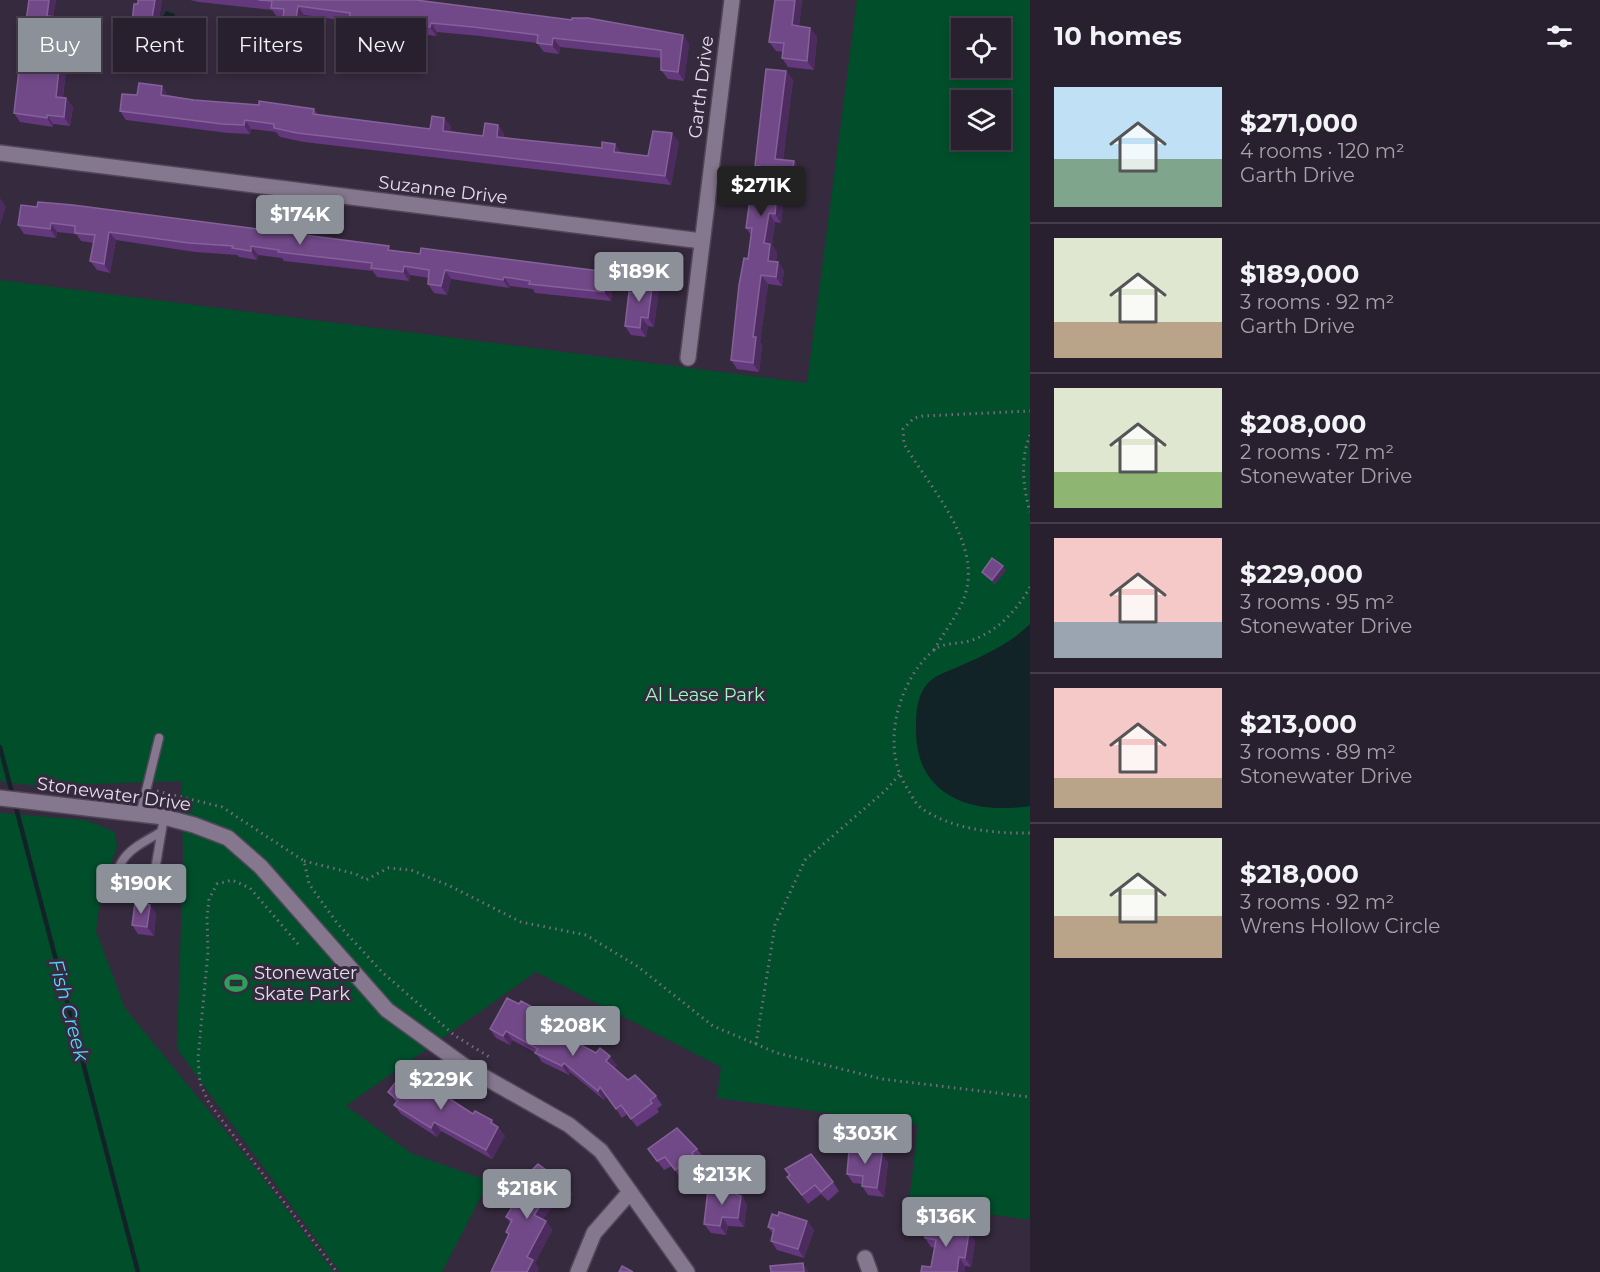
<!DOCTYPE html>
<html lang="en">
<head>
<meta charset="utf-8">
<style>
  :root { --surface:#28202e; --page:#342d3a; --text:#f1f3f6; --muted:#a5a3aa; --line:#443e4a; --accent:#8c9099 }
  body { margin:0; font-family:Montserrat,sans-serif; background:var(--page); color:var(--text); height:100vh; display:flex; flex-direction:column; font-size:22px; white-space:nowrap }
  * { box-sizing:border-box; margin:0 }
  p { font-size:20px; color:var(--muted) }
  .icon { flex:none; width:33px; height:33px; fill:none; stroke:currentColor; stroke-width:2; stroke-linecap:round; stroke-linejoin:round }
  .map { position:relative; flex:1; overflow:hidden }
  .details { display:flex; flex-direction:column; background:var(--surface); width:570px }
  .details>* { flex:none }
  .banner { position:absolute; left:18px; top:18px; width:570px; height:54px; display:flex; gap:12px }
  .buttons { position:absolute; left:951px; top:18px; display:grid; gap:12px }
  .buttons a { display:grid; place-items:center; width:60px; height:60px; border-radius:0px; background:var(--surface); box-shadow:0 3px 9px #0003,0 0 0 2px var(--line); font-size:30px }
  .price { position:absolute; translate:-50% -51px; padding:0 14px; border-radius:6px; background:var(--accent); color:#fff; font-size:20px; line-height:39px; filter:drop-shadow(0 2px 3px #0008) }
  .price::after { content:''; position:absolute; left:50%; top:36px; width:18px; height:14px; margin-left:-9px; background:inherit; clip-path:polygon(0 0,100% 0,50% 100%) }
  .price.active { background:#222; color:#fff }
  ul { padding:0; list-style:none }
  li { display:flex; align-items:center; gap:18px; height:150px; padding:0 24px }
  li+li { border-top:2px solid var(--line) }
  li span { display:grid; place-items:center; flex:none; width:168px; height:120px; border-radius:0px; color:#555 }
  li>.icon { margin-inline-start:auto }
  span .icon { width:72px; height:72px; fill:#fffc; stroke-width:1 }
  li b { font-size:26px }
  h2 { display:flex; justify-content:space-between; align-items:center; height:72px; padding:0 24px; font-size:26px }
  .chip { padding:0 21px; border-radius:0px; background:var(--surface); box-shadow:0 3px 9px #0003,0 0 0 2px var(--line); font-size:21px; line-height:54px }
  .chip.active { background:var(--accent); color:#fff }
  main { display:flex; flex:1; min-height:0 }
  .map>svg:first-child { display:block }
  .green { fill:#014e2b; fill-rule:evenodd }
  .water { fill:#122328 }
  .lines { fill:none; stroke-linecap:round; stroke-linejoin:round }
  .stream { stroke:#122328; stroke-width:4.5 }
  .service-casing { stroke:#524758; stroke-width:11 }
  .minor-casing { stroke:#524758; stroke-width:18 }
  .path { stroke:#776c7e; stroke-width:3; stroke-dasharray:1.5 4.5; stroke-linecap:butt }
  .service { stroke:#85778e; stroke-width:8 }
  .minor { stroke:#85778e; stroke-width:15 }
  .wall { fill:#64387c }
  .shaded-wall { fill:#4c2b5e }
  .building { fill:#724988; stroke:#846198; stroke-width:1.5 }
  .labels { text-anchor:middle; stroke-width:6; stroke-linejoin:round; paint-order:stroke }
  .street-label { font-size:18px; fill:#e5deeb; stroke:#362a3e }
  .park-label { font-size:18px; fill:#9afabe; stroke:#362a3e }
  .poi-label { font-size:18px; fill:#e5deeb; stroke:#362a3e; text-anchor:start }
  .water-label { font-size:20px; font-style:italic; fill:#54d5fd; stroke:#362a3e }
</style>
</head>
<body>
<main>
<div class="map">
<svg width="1030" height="1272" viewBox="0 0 1030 1272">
  <rect width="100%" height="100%" fill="#362a3e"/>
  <g class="green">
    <path d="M857 0H1030V1220L909 1203 918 1125 717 1098 721 1067 536 972 346 1106 413 1154 489 1181 442 1272H340L177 1049 183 862 182 781 36 786 0 781V280L807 383ZM962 28H1000V68H962ZM962 100H1000V140H962Z"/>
    <path d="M0 813 86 820 115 832 117 847 101 893 96 931 125 1008 253 1165 334 1272H0Z"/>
  </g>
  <g class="water">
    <path d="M166 11 175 14 172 39 167 42 159 39 161 20Z"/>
    <circle cx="77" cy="40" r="9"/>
    <path d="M1030 624V806C970 815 914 796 916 726 916 711 917 695 928 683 937 674 949 671 960 666 985 655 1010 644 1030 624Z"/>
  </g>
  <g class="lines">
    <path class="stream" d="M0 747 138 1272"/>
    <g class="service-casing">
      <g id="service">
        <path d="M140 815 159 738"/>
        <path d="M110 892C121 853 128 851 161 832"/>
        <path d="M138 899 153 882 164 817"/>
      </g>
    </g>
    <g class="minor-casing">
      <g id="minor">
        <path d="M0 153 702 241"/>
        <path d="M688 358 732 0"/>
        <path d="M0 798 164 817 194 825 228 838 261 867 387 1010 463 1065 569 1125 601 1151 687 1272"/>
        <path d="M865 1258 870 1272"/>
        <path d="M578 1272 594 1233 630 1192"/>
      </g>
    </g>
    <g class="path">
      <path d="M1030 435C1020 459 1023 487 1030 512"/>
      <path d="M1030 587C1017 611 993 636 965 642 955 644 942 643 934 650 898 680 880 747 907 788 911 794 914 802 920 807 949 829 995 834 1030 833"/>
      <path d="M934 650C943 633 957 617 964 598 984 544 930 488 904 444L903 429 914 418 923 416 1030 411"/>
      <path d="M157 791 222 807 304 861 309 884 337 923 382 972 454 1035 491 1058"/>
      <path d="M304 861 356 874 366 880 388 868 411 870 450 886 521 922 586 935 637 966 713 1026 777 1053 882 1079 1030 1097"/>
      <path d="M298 944 250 888 232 880 217 884 209 899 207 917 208 952 198 1058 200 1083 209 1103 337 1272"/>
      <path d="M756 1044 775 925 805 860 886 790 900 774"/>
    </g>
    <use href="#service" class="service"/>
    <use href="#minor" class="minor"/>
  </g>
  <g class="wall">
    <path d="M29 0H56L53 17 61 25 59 47 30 44 24 35Z"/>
    <path d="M138 0H162L157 33 138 31 132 22Z"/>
    <path d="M190 0H416L683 35 689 44 684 81 668 79 661 70V58L560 47 559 54 544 52 537 43 480 36 437 32 436 36 383 29 382 34 355 31 349 21 304 15 302 28 290 26 283 17H277L272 10 199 2Z"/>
    <path d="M775 0H802L799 26 810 28 817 37 814 70 788 67 782 58 783 52 776 51 769 42Z"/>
    <path d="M61 50 67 59 63 98H66L73 107 70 126 53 124V127L20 122 14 113 37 63Z"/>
    <path d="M786 71 793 80 783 160 800 170 798 184 786 182 781 223 775 222 772 245 777 253 776 262H778L784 271 782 286 768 284 760 342 762 346 759 372 737 369 731 360 748 259 751 235 746 228 756 199 759 171 755 166Z"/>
    <path d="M137 95H168L194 100 314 109 318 115 430 129 444 118 451 127 450 131 483 136 498 125 504 134V138L648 156 679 142 671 185 304 142 280 137 276 132 251 129 250 134 228 133 126 120 120 111Z"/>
    <path d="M21 205 393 251 613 281 611 301 535 293 533 289 510 286 509 288 451 279 447 295 434 293 428 284 429 278 410 275 409 281 377 277 373 271 284 261 282 258 258 255 257 260 239 257 237 255 195 252 116 240 110 273 97 270 90 261 94 243 81 241 76 234 57 232 56 238 24 234 18 225Z"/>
    <path d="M653 280 659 289 654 327 648 326 646 337 631 335 625 326 633 293Z"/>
    <path d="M1006 570 995 584 985 576 982 572Z"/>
    <path d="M156 913 154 936 138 934 132 925Z"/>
    <path d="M519 1004 540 1017V1018L567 1030 574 1039 573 1040 617 1065 614 1068 628 1080 656 1096 662 1105 657 1109 659 1112 637 1127 627 1114 622 1118 607 1096 604 1100 570 1072 569 1075 542 1062 536 1053 512 1040 510 1045 496 1038 490 1029Z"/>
    <path d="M388 1092 473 1114 492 1120 505 1136 492 1159 441 1131 437 1137 401 1114 394 1105 396 1102Z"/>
    <path d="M869 1147 872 1151 888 1162 884 1197 868 1195 862 1186V1184L853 1183 847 1174 853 1152Z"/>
    <path d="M648 1149H697L704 1158 698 1162 700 1165 681 1179 672 1166 664 1170Z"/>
    <path d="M785 1169 833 1182 839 1191 828 1201 821 1194 808 1204 787 1177 789 1175Z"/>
    <path d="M518 1184 573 1194 564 1206 556 1202 543 1219 546 1221 552 1230 535 1263 539 1269 506 1232 511 1224 506 1217 522 1191Z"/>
    <path d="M738 1189 744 1198V1200L747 1205 744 1227 728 1226 726 1235 711 1233 704 1224Z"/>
    <path d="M778 1216 807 1221 814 1230 804 1258 777 1250 771 1241 773 1234 768 1227Z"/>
    <path d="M945 1228 969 1232 975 1241 971 1267 965 1266V1272H921L931 1267 935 1248 931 1247 925 1238Z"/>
  </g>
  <g class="shaded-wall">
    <path d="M49 0H56L52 24 47 16Z"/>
    <path d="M155 0H162L157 33 151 24Z"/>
    <path d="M795 0H802L798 34 792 25Z"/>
    <path d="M298 6 304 15 302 28 296 19Z"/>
    <path d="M56 17 61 25 59 47 53 39Z"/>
    <path d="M376 20 383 29 382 34 376 25Z"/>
    <path d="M431 23 437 32 436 36 430 27Z"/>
    <path d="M810 28 817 37 814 70 807 61Z"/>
    <path d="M683 35 689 44 684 81 678 72Z"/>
    <path d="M553 38 560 47 559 54 552 45Z"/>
    <path d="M61 50 67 59 62 106 56 97Z"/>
    <path d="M786 71 793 80 782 168 775 159Z"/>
    <path d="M162 86 168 95 167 104 161 95Z"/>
    <path d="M66 98 73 107 70 126 64 117Z"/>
    <path d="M47 115 53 124V127L47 118Z"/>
    <path d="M444 118 451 127 449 140 443 131Z"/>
    <path d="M245 120 251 129 250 134 244 125Z"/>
    <path d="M498 125 504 134 503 146 497 137Z"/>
    <path d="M672 133 679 142 671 185 665 176Z"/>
    <path d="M615 144 622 153 614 152Z"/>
    <path d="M794 161 800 170 798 184 792 175Z"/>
    <path d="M779 173 786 182 781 223 775 214Z"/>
    <path d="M0 198 6 207 0 226Z"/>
    <path d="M769 213 775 222 772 245 777 253 775 270 768 261 764 243Z"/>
    <path d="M51 223 57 232 56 238 50 229Z"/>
    <path d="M109 232 116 240 110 273 104 264Z"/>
    <path d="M251 246 258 255 257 260 251 251Z"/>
    <path d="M778 262 784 271 782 286 776 277Z"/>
    <path d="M404 266 410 275 409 281 403 272Z"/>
    <path d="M445 270 451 279 447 295 441 286Z"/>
    <path d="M607 272 613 281 611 301 604 292Z"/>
    <path d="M761 275 768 284 760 342 762 346 759 372 753 363V337Z"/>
    <path d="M504 277 510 286 509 288 503 280Z"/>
    <path d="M653 280 659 289 654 327 648 318Z"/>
    <path d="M641 317 648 326 646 337 640 328Z"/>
    <path d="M1003 566 1006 570 995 584 992 580Z"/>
    <path d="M150 905 156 913 154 936 147 927Z"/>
    <path d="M534 1008 540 1017 537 1023 531 1014Z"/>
    <path d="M567 1030 574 1039 570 1045 564 1036Z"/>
    <path d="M506 1031 512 1040 510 1045 503 1036Z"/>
    <path d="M610 1056 617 1065 612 1070 606 1061Z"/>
    <path d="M564 1063 570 1072 569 1075 562 1066Z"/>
    <path d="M600 1087 607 1096 604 1100 598 1091Z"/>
    <path d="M492 1120 505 1136 492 1159 486 1150 491 1123Z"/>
    <path d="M434 1122 441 1131 437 1137 431 1128Z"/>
    <path d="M882 1153 888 1162 884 1197 877 1188Z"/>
    <path d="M567 1185 573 1194 564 1206 558 1197Z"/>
    <path d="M738 1189 744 1198V1200L747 1205 744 1227 738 1218Z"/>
    <path d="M549 1193 556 1202 540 1223 534 1215Z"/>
    <path d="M722 1217 728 1226 726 1235 720 1226Z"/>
    <path d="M546 1221 552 1230 535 1263 539 1269 538 1272H527V1257Z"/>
    <path d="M807 1221 814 1230 804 1258 798 1249Z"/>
    <path d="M969 1232 975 1241 971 1267 965 1258Z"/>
    <path d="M959 1257 965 1266V1272H957Z"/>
    <path d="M803 1263 809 1272H804Z"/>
  </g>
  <g class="building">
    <path d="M29 0H49L47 16 56 17 53 39 24 35Z"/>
    <path d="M138 0H155L151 24 132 22 134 4H138Z"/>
    <path d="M258 0H416L572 20V18H588L683 35 678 72 661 70V50L553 38 552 45 537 43 538 35 473 27 431 23 430 27 376 20V25L349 22 350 13 298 6 296 19 283 18 284 9 271 8 272 1Z"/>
    <path d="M775 0H795L792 25 810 28 807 61 782 58 784 43 769 42Z"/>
    <path d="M39 47 61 50 56 97 66 98 64 117 47 115V118L14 113 20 61 37 63Z"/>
    <path d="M766 69 786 71 775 159 794 161 792 175 779 173 775 214 769 213 764 243 770 244 768 261 778 262 776 277 761 275 753 337H756L753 363 731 360 739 285 744 258 748 259 752 228H746L750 199H756L760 166H755Z"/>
    <path d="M139 83 162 86 161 95 194 100 259 105V101L314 109 313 114 430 129 432 116 444 118 443 131 483 136 485 123 498 125 497 137 602 148V142L615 144 614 152 648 156 653 131 672 133 665 176 297 133 274 128V124L245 120 244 125 222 124 120 111 122 94 137 95Z"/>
    <path d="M38 202 73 205 389 246 388 250 420 254 421 248 607 272 604 292 529 284 530 281 504 277 503 280 445 270 441 286 428 284 429 270 404 266 403 272 371 268 372 263 278 252 279 250 251 246V251L232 248 233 246 189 243 109 232 104 264 90 261 95 235 75 233V226L51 223 50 229 18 225 21 205 37 207Z"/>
    <path d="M635 278 653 280 648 318 641 317 640 328 625 326 629 292 633 293Z"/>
    <path d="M992 558 1003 566 992 580 982 572Z"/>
    <path d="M135 903 150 905 147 927 132 925Z"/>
    <path d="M507 998 519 1004 521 1001 534 1008 531 1014 567 1030 564 1036 596 1053 600 1048 610 1056 606 1061 628 1080 635 1075 656 1096 650 1100 652 1103 631 1119 621 1105 616 1109 600 1087 598 1091 564 1063 562 1066 535 1053 538 1049 506 1031 503 1036 490 1029Z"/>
    <path d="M405 1070 473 1114 475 1111 492 1120 491 1123 498 1127 486 1150 434 1122 431 1128 394 1105 398 1100 388 1092Z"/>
    <path d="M677 1128 697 1149 692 1153 694 1156 675 1170 665 1157 657 1161 648 1149Z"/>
    <path d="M854 1145 869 1147 868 1151 882 1153 877 1188 862 1186 863 1176 847 1174 849 1151 853 1152Z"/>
    <path d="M811 1154 833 1182 821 1192 815 1185 802 1195 787 1177 790 1175 785 1169Z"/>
    <path d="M538 1164 567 1185 558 1197 549 1193 534 1215 546 1221 527 1257 533 1260 527 1272H491L509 1234 506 1232 512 1220 506 1217 523 1189 518 1184Z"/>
    <path d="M708 1189H738L737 1195 741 1196 738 1218 722 1217 720 1226 704 1224Z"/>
    <path d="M779 1212 807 1221 798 1249 771 1241 774 1229 768 1227 772 1214 778 1216Z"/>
    <path d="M927 1222 943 1224 942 1228 969 1232 965 1258 959 1257 957 1272H921L922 1266 931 1267 936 1240 925 1238Z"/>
    <path d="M803 1263 804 1272H771L770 1266Z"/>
    <path d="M622 1266 633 1272H619Z"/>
  </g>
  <defs>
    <g id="stadium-bare" transform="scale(1.8)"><path d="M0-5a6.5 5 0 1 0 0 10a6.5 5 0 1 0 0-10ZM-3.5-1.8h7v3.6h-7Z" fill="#2e9e5b" stroke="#362a3e" stroke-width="2.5" paint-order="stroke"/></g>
  </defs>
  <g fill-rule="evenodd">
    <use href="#stadium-bare" x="236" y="983"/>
  </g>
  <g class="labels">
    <g class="street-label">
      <text transform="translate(701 87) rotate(-83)" y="6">Garth Drive</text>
      <text transform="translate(443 190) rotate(7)" y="6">Suzanne Drive</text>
      <text transform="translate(114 794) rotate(8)" y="6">Stonewater Drive</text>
    </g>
    <g class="park-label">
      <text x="705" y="701">Al Lease Park</text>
    </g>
    <g class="poi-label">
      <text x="254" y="979">Stonewater<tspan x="254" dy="21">Skate Park</tspan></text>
    </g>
    <g class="water-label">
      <text transform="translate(69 1010) rotate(75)" y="7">Fish Creek</text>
    </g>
  </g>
</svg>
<div class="buttons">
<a><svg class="icon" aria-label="locate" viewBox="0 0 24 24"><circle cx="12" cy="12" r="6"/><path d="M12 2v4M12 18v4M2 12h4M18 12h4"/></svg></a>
<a><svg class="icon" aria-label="layers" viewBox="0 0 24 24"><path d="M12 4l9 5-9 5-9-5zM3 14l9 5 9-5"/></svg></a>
</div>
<b class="price active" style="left:761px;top:217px">$271K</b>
<b class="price" style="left:300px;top:246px">$174K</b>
<b class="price" style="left:639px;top:303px">$189K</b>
<b class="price" style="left:141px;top:915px">$190K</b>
<b class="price" style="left:573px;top:1057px">$208K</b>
<b class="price" style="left:441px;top:1111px">$229K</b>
<b class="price" style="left:865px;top:1165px">$303K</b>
<b class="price" style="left:722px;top:1206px">$213K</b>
<b class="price" style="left:527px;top:1220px">$218K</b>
<b class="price" style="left:946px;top:1248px">$136K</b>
<div class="banner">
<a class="chip active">Buy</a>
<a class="chip">Rent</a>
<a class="chip">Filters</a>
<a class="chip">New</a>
</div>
</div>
<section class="details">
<h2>10 homes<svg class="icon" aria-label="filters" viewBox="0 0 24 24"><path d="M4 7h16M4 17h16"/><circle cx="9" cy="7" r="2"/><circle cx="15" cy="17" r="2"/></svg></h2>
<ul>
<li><span style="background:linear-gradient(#bfe0f5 60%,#7fa58c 0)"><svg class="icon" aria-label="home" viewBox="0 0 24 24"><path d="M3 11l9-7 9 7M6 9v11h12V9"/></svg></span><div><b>$271,000</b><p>4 rooms · 120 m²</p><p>Garth Drive</p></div></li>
<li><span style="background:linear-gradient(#dfe7d0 70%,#b9a48a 0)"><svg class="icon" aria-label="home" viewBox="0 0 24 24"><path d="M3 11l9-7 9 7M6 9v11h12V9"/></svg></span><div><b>$189,000</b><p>3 rooms · 92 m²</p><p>Garth Drive</p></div></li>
<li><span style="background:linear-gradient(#dfe7d0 70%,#8fb573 0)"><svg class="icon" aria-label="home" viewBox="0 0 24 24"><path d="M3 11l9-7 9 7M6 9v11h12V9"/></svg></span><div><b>$208,000</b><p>2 rooms · 72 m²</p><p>Stonewater Drive</p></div></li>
<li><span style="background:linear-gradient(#f6c9c9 70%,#9aa5b1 0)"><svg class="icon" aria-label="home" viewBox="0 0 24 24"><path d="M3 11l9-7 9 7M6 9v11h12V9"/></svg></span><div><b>$229,000</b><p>3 rooms · 95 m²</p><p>Stonewater Drive</p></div></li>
<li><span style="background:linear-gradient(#f6c9c9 75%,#b9a48a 0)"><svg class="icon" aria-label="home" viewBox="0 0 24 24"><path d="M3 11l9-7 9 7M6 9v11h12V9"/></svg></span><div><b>$213,000</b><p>3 rooms · 89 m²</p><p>Stonewater Drive</p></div></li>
<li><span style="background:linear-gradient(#dfe7d0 65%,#b9a48a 0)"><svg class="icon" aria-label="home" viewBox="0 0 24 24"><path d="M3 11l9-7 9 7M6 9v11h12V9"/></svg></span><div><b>$218,000</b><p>3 rooms · 92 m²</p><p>Wrens Hollow Circle</p></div></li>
</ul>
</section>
</main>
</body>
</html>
